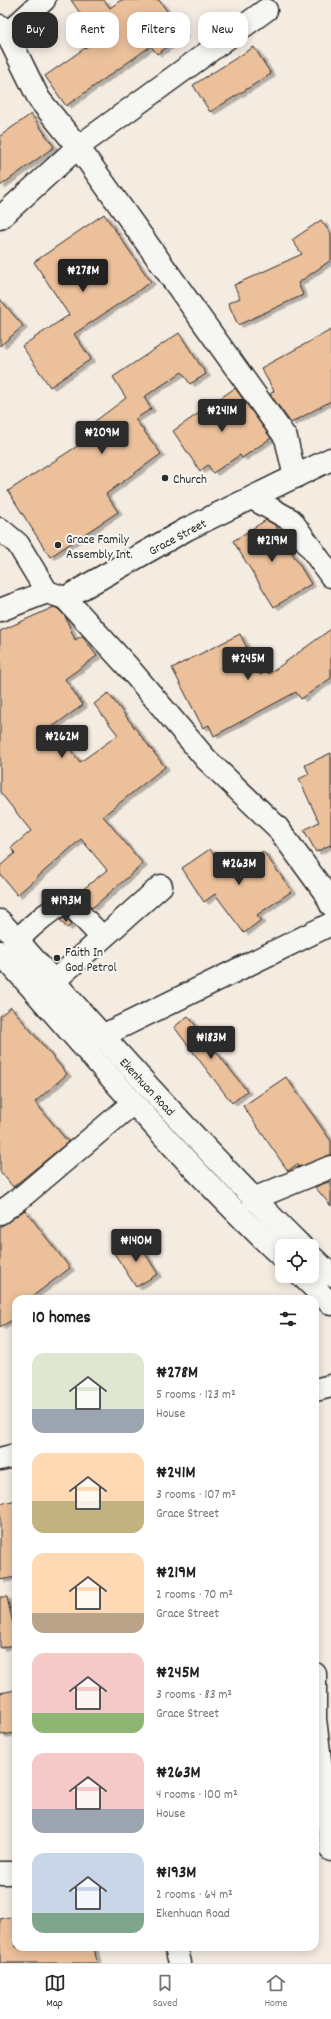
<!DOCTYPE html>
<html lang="en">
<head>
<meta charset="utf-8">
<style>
  :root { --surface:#fff; --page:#f6f6f6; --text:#222; --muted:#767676; --line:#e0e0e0; --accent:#2b2b2b }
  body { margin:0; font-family:Dekko,sans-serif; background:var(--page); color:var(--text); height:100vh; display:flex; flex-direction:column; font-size:15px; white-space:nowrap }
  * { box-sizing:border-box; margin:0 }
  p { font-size:13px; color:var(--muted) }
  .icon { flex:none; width:22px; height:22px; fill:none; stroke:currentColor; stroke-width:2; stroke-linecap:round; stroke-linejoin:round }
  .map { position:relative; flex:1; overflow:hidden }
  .details { position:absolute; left:12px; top:1295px; width:307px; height:656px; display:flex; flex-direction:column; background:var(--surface); border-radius:12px; box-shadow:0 2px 10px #0003 }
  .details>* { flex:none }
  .hud { position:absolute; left:12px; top:12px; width:307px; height:36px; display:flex; gap:8px }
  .buttons { position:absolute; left:275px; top:1239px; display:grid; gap:8px }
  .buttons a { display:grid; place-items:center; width:44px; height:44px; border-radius:8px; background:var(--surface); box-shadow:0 2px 10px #0003; font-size:20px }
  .price { position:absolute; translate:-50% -34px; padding:0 9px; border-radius:4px; background:var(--accent); color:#fff; font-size:13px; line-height:26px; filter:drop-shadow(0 1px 2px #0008) }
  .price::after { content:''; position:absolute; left:50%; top:24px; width:12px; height:9px; margin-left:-6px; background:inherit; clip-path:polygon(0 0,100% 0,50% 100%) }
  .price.current { background:#222; color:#fff }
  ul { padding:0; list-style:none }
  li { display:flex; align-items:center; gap:12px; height:100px; padding:0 20px }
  li span { display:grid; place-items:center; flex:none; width:112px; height:80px; border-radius:12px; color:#555 }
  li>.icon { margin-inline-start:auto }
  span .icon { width:48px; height:48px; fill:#fffc; stroke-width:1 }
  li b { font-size:17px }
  h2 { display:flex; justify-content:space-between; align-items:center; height:48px; padding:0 20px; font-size:17px }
  .tag { padding:0 14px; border-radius:12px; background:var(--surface); box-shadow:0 2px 10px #0003; font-size:14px; line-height:36px }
  .tag.current { background:var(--accent); color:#fff }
  .menu { display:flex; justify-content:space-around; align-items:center; height:56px; border-top:1px solid var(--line); background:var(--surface); font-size:11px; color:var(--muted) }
  .menu a { display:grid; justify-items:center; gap:2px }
  .menu .current { color:var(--accent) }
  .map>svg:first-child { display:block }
  .building { fill:#ebc09b; stroke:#2b2b2b; filter:url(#shadow) }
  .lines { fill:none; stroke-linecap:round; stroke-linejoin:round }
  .minor-casing { stroke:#2b2b2b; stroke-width:25 }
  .major-casing { stroke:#2b2b2b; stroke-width:25 }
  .minor { stroke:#f6f6f2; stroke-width:22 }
  .major { stroke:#f6f6f2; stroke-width:22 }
  .poi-dot { fill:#2b2b2b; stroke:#f6f6f2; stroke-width:1.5 }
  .labels { text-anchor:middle; stroke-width:4; stroke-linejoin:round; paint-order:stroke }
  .poi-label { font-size:13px; fill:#2b2b2b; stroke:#f6f6f2; text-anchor:start }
  .street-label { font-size:13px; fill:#2b2b2b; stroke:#f6f6f2 }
</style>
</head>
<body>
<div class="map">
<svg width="331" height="1963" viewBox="0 0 331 1963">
  <defs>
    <filter id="shadow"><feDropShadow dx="4.5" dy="2.5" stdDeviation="0" flood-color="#0004"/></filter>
  </defs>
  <rect width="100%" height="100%" fill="#f4ebe1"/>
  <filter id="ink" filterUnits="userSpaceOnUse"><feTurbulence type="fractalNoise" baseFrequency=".025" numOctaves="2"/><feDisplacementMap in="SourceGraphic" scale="8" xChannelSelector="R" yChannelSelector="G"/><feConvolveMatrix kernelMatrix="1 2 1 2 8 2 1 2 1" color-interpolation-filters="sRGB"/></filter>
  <g filter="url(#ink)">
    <g class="building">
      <path d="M71 0H104L110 8 121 0H159L184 35 157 54 151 46 66 106 45 76 98 39Z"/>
      <path d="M254 47 271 74 210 112 193 85Z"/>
      <path d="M31 114 54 147 0 186V136Z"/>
      <path d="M104 214 151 282 74 334 91 359 50 387 22 346 69 315 34 262Z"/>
      <path d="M321 220 331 234V260L298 283 303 295 238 325 228 303 240 298 234 285 302 254 292 240Z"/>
      <path d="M0 299 23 326 0 346Z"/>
      <path d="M331 330V401L291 423 270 394 274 391 261 368Z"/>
      <path d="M179 333 206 374 190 384 182 372 144 397 151 409 135 419 161 454 106 494 118 512 50 557 8 491 96 434 90 425 126 398 113 377Z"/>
      <path d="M235 388 271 438 242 458 240 455 213 473 208 465 200 471 173 431Z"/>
      <path d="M266 520 275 525 311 584 274 607 233 541Z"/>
      <path d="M54 607 58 609 65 616 75 640 82 636 97 656 65 679 83 705 52 727 80 762 118 735 94 704 108 693 165 767 103 816 143 864 92 908 77 894 107 870 81 839 17 895 0 874V866L15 853 11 848 31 831 0 792V631Z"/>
      <path d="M331 629V678L301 699 296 692 214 736 209 725 203 728 172 668 240 634 260 675 267 671 269 674Z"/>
      <path d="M331 753V847L330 845 316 852 304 830 319 822 299 779 309 774 305 765Z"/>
      <path d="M210 849 228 875 263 851 292 891 257 915 261 920 244 933 215 894 204 902 182 868Z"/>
      <path d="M66 918 72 924 67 928 60 920Z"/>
      <path d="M11 1007 67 1074 35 1102 68 1142 13 1187 0 1171V1016Z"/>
      <path d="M188 1016 247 1091 232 1103 174 1027Z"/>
      <path d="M286 1077 331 1141V1155L299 1167 297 1164 288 1171 243 1106Z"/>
      <path d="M331 1181V1206L315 1187Z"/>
      <path d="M25 1210 70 1268 29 1299H16V1318L0 1327V1227Z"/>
      <path d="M136 1239 158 1274 136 1287 114 1253Z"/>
      <path d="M16 1500V1577L0 1580V1504Z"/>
      <path d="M0 1597H7L16 1637V1644L0 1648Z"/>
      <path d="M16 1690V1733L0 1735V1693Z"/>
      <path d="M16 1916V1947H94L97 1963H0V1919Z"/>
    </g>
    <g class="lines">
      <g class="minor-casing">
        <g id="minor">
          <path d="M0 26 7 34 39 99 78 147 286 438 295 477"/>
          <path d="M7 34 44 0"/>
          <path d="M0 218 78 147 266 10"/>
          <path d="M252 498 291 520 331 576"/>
          <path d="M0 529 18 544 47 592"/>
          <path d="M65 598 129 668 206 759 277 827 326 894 331 905"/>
          <path d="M0 610 47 592 65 598 187 529 331 459"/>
          <path d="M17 940C28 930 56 901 71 905L102 937"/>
          <path d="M53 982 161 886"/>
          <path d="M102 1036 331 924"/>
          <path d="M253 1199 331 1167"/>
          <path d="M0 1213 24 1195 133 1103"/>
          <path d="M315 1390 331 1386"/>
          <path d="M0 1459 16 1455"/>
          <path d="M315 1674V1719L331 1850"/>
          <path d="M0 1873H16"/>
          <path d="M176 1947 180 1963"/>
        </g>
      </g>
      <g class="major-casing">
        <g id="major">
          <path d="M0 921C98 1031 196 1142 301 1246"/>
          <path d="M0 952C92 1056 182 1162 282 1257"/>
          <path d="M312 1257 331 1275"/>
          <path d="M302 1276 331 1304"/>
        </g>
      </g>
      <use href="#minor" class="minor"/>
      <use href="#major" class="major"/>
    </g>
  </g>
  <g class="poi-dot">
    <circle cx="165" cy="478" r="4"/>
    <circle cx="58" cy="545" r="4"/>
    <circle cx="57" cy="958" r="4"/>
  </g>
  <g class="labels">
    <g class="poi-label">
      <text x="173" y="483">Church</text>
      <text x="66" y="543">Grace Family<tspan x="66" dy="15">Assembly Int.</tspan></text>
      <text x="65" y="956">Faith In<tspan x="65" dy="15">God Petrol</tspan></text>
    </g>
    <g class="street-label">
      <text transform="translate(177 536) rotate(-28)" y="5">Grace Street</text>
      <text transform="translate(148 1086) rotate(47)" y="5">Ekenhuan Road</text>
    </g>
  </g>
</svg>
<div class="buttons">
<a><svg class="icon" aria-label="locate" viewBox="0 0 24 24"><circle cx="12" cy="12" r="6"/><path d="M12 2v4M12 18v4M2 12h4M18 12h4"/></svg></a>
</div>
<b class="price current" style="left:83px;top:293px">₦278M</b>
<b class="price" style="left:222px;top:433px">₦241M</b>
<b class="price" style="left:102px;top:455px">₦209M</b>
<b class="price" style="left:272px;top:563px">₦219M</b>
<b class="price" style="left:248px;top:681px">₦245M</b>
<b class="price" style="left:62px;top:759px">₦262M</b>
<b class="price" style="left:239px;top:886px">₦263M</b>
<b class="price" style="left:66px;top:923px">₦193M</b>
<b class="price" style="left:211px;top:1060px">₦183M</b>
<b class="price" style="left:136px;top:1263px">₦140M</b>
<div class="hud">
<a class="tag current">Buy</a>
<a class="tag">Rent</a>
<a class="tag">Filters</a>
<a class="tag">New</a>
</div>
<section class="details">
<h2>10 homes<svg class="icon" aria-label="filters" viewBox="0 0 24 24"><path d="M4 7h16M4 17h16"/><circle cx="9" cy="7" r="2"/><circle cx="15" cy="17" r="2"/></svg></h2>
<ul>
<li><span style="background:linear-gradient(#dfe7d0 70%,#9aa5b1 0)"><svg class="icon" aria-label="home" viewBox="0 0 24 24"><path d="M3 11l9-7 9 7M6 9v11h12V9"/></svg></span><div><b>₦278M</b><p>5 rooms · 123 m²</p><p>House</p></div></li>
<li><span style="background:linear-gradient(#ffd9b3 60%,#c2b280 0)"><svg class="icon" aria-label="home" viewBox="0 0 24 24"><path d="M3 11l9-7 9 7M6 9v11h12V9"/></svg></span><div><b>₦241M</b><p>3 rooms · 107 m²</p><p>Grace Street</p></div></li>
<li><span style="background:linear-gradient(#ffd9b3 75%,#b9a48a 0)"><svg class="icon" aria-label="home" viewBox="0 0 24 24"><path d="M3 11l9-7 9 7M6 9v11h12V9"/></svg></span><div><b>₦219M</b><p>2 rooms · 70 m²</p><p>Grace Street</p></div></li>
<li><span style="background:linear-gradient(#f6c9c9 75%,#8fb573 0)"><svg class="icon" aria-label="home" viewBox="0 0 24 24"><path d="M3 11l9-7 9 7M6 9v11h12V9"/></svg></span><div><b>₦245M</b><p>3 rooms · 83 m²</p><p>Grace Street</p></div></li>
<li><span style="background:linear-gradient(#f6c9c9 70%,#9aa5b1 0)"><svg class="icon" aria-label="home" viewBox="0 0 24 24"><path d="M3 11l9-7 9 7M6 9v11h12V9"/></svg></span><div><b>₦263M</b><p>4 rooms · 100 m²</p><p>House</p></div></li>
<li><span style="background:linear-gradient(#c9d6e8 75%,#7fa58c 0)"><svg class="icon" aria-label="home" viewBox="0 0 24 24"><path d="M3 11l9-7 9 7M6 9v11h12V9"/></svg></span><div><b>₦193M</b><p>2 rooms · 64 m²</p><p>Ekenhuan Road</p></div></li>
</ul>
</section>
</div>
<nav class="menu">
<a class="current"><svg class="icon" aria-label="map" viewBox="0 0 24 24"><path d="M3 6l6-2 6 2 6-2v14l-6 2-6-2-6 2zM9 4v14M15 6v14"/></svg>Map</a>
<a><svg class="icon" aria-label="saved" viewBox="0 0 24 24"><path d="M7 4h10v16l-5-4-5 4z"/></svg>Saved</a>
<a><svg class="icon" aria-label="home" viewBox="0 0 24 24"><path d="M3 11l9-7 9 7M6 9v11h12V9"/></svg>Home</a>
</nav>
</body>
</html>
